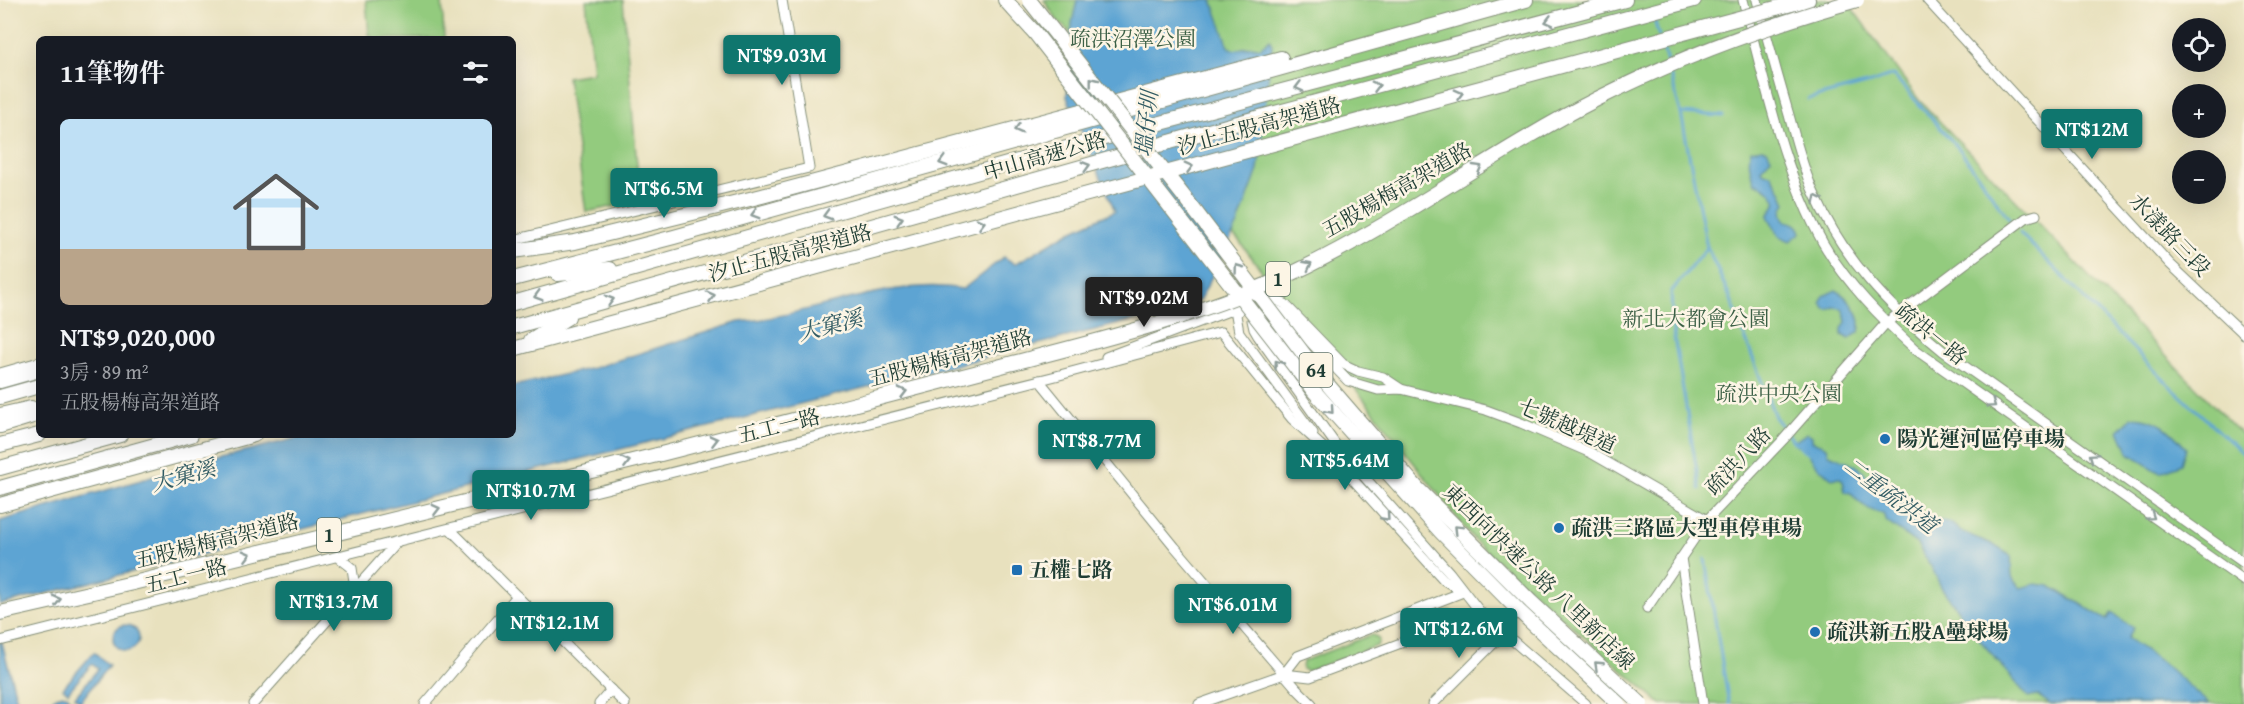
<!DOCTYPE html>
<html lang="zh-TW">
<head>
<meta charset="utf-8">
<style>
  :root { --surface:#171b24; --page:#20242c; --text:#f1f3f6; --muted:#9ea1a6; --accent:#0f766e }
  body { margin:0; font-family:"Gentium Book Plus","Noto Serif TC",serif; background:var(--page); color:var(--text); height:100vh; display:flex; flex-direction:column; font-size:22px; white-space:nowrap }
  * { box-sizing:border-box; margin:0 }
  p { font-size:20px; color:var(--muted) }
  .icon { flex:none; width:33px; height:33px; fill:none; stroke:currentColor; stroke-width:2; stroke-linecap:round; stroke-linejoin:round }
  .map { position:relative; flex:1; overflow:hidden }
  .drawer { position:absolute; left:36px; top:36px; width:480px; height:402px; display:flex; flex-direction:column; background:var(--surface); border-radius:9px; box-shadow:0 6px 24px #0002 }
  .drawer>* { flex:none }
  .fabs { position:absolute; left:2172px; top:18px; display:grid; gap:12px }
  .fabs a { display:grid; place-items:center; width:54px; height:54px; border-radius:50%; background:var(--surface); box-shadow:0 6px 24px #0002; font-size:30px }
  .price { position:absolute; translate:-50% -51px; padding:0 14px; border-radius:6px; background:var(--accent); color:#fff; font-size:20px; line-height:39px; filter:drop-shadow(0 2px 3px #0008) }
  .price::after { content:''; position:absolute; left:50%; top:36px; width:18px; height:14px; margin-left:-9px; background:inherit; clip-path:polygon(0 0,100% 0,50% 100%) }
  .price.on { background:#222; color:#fff }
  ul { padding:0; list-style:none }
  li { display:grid; align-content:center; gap:12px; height:318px; padding:0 24px }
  li span { display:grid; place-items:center; height:186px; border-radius:9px; color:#555 }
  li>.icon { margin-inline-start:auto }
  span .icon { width:108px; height:108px; fill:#fffc; stroke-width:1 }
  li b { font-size:26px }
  h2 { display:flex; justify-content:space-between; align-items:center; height:72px; padding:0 24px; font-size:26px }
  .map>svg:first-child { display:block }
  .green { fill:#93cb7e; stroke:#598459; stroke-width:1.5 }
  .water { fill:#5da4d3; stroke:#3e7084; stroke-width:1.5 }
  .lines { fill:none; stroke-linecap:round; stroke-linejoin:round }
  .stream { stroke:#5da4d3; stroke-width:3 }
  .minor-casing { stroke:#848f79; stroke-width:11 }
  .highway-casing { stroke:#848f79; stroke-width:16 }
  .minor { stroke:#fff; stroke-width:9 }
  .highway { stroke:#fff; stroke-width:14 }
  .highway-bridge-casing { stroke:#848f79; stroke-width:16; stroke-linecap:butt }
  .highway-bridge { stroke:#fff; stroke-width:14 }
  .oneway { stroke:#8f9e9a }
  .poi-dot { fill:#1f6fb2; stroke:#fcf5e5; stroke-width:2 }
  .labels { text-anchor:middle; stroke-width:5; stroke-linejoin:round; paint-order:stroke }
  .shield { fill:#fcf5e5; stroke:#617469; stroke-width:1.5 }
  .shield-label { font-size:20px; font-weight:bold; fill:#1f3d34 }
  .park-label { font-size:21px; fill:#3c6046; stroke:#fcf5e5 }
  .street-label { font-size:21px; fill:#1f3d34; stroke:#fcf5e5 }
  .poi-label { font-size:21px; font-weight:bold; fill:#1f3d34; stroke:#fcf5e5; text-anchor:start }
  .water-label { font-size:22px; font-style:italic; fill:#325c64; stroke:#fcf5e5 }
</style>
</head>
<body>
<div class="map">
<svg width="2244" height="704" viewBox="0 0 2244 704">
  <rect width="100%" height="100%" fill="#fcf5e5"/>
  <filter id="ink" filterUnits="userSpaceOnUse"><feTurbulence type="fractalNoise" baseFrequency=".0167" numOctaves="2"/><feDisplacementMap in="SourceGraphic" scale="12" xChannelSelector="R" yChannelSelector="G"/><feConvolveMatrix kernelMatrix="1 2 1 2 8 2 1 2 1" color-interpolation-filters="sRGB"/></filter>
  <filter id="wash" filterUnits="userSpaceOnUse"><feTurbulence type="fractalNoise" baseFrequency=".008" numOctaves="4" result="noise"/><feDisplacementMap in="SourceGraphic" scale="24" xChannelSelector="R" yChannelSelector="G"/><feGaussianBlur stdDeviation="1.35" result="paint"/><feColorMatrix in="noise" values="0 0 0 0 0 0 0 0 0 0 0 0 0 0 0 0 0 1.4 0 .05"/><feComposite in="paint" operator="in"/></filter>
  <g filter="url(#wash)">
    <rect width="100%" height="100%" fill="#e8e1be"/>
    <g class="green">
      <path d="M366 0H442L444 39H376L369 35Z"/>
      <path d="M586 0H623L640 201 586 212 567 77 593 73Z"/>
      <path d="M1044 0H1846L1919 100 2244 437V704H1661L1476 542 1344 374 1259 283 1262 271 1239 241 1186 187 1095 57 1057 20Z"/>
      <path d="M1446 611H1451L1453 614C1448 623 1410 636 1401 631L1404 625Z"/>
      <path d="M1371 635 1375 636 1379 640 1377 646 1307 671 1302 669 1303 661Z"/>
    </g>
    <g class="water">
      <path d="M1077 0H1212L1229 47 1234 50 1252 46 1260 48 1270 39 1272 45 1258 170 1238 224 1200 300 1166 312 0 605V521L213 459 310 435H513V386L593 368 739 322C811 316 891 276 963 289L1004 257 1015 264 1071 231 1115 211 1067 97 1072 23Z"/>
      <path d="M1762 148 1767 150 1771 158 1761 169 1764 173 1771 174 1782 193 1786 203C1781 210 1781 214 1786 221 1794 223 1799 224 1801 233L1790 241 1779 236 1768 216 1776 203C1773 192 1765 186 1755 183 1751 172 1747 162 1751 150Z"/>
      <path d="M1836 290C1850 299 1864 315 1859 332L1849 339 1842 335V329L1846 322 1844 312 1841 308 1834 307 1828 310 1824 308 1821 302 1823 296Z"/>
      <path d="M2132 417C2159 418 2169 429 2186 448L2181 464 2160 473 2129 453 2119 430Z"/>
      <path d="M1807 433 1812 436V441L1827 447 1829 454C1841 460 1862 463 1867 478L1879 482 1923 518 1951 523 1960 531 1992 544 2011 556C2013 572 2007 576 2021 588L2035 584 2050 586 2107 620 2112 612 2133 628 2127 638 2163 663 2209 704H2050L2037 695 2028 697 1979 639 1941 587 1932 568 1917 544 1887 522 1883 514C1871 512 1858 503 1851 493L1845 492 1843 480 1838 477 1833 479C1820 469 1813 464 1806 449L1797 446 1794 442Z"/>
      <circle cx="126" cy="638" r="13"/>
      <path d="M0 635 17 700 0 704Z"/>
      <path d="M94 652 109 665 80 702 75 697 98 669 92 664 68 692 63 688Z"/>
      <path d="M62 694 68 696 73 704H51L53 699Z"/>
    </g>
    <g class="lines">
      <g class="stream">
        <path d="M1653 16 1659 36"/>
        <path d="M1661 42 1667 62"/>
        <path d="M1669 71 1681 113 1707 247 1730 297 1775 417 1794 442 1809 453"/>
        <path d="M1808 99 1871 83 1893 75 1960 150 2010 220"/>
        <path d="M1681 113 1723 116"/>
        <path d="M2020 233 2172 388 2244 454"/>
        <path d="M1700 489 1673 331 1671 292 1707 247"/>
        <path d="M1705 559 1729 704"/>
      </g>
    </g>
  </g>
  <g filter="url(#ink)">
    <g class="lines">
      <g class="minor-casing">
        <g id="minor">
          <path d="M1743 0C1765 81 1782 169 1823 243 1847 284 1881 318 1916 350L2244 581"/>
          <path d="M1757 0C1767 38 1778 77 1789 115 1796 141 1803 169 1814 193 1843 259 1888 306 1943 351L2244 563"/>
          <path d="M1927 0 2170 264 2244 334"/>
          <path d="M513 240 809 168 782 0"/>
          <path d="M1241 306 1236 315 1239 332 1313 433"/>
          <path d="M1106 357 1258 300C1269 298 1276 299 1285 304L1343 364 1358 371 1383 377 1401 389"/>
          <path d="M0 373 39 362"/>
          <path d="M1039 380 1175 547 1297 689 1312 704"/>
          <path d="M450 529 625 704"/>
          <path d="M338 557 352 568 355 588"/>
          <path d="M1681 558 1703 704"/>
          <path d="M1647 608 1707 520 1783 440 1886 323 2026 218 2036 215"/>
          <path d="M0 641 1056 376 1221 332 1292 419 1327 451 1444 580 1463 592"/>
          <path d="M1284 674 1298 656 1463 592"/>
          <path d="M253 704 397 542"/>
          <path d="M425 704 517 596"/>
          <path d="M599 704 611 690"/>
          <path d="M1199 704 1284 674 1310 677 1481 613"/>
          <path d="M1433 704 1504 633"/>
          <path d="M1586 704 1481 613 1450 573 1336 445 1258 336 1254 329 1252 320C1260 309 1269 306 1281 312L1348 381 1378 390 1401 389 1486 410 1521 423 1591 453 1707 520"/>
        </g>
      </g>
      <g class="highway-casing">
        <g id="highway">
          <path d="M1005 0 1035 33"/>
          <path d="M1776 8 1808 0"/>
          <path d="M513 251 575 242 762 196 1281 58"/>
          <path d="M558 274 610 269"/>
          <path d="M513 279 674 237 1526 0"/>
          <path d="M513 303 1025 159 1625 0"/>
          <path d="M513 327 1223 127 1694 0"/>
          <path d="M531 340 568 317"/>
          <path d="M513 349 655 311"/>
          <path d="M0 381 39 370"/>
          <path d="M0 397 39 386"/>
          <path d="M0 415 31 408"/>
          <path d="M0 426 39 414"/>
          <path d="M0 445 39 435"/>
          <path d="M0 468 120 435"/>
          <path d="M0 488 191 435"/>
          <path d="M0 505 254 435"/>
          <path d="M0 613 133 583 657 455"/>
        </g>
      </g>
      <use href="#minor" class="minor"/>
      <use href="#highway" class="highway"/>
      <g class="highway-bridge-casing">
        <g id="highway-bridge">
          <path d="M1029 0 1189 203 1322 378 1418 489 1531 602 1641 704"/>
          <path d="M1035 33 1313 390 1441 532 1518 610 1619 704"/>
          <path d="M655 311 1776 8"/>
          <path d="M657 455C774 425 892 395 1009 364 1106 339 1202 315 1293 273 1399 223 1493 152 1597 99 1680 57 1768 25 1857 0"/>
        </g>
      </g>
      <use href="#highway-bridge" class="highway-bridge"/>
    </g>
    <defs><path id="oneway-chevron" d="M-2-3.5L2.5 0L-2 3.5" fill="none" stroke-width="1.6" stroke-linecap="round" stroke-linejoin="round" transform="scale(1.5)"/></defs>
    <g class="oneway">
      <use href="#oneway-chevron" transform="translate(1549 21) rotate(165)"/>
      <use href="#oneway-chevron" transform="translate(1093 81) rotate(-128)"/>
      <use href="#oneway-chevron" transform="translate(1376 86) rotate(-15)"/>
      <use href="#oneway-chevron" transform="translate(1299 87) rotate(165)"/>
      <use href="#oneway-chevron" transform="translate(1459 94) rotate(-15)"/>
      <use href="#oneway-chevron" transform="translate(1018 129) rotate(165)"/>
      <use href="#oneway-chevron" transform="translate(943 162) rotate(164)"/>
      <use href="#oneway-chevron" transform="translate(1086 166) rotate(-16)"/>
      <use href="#oneway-chevron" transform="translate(1189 167) rotate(-15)"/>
      <use href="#oneway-chevron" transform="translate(1478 168) rotate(-30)"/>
      <use href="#oneway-chevron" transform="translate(1817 199) rotate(-116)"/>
      <use href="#oneway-chevron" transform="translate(755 214) rotate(164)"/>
      <use href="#oneway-chevron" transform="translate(827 215) rotate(164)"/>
      <use href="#oneway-chevron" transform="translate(899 219) rotate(-16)"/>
      <use href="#oneway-chevron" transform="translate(981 223) rotate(-15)"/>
      <use href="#oneway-chevron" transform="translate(1308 265) rotate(-28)"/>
      <use href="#oneway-chevron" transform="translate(1238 268) rotate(-127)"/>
      <use href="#oneway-chevron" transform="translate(538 296) rotate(164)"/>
      <use href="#oneway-chevron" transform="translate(711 296) rotate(-15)"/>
      <use href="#oneway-chevron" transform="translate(610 300) rotate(-16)"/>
      <use href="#oneway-chevron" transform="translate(1278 364) rotate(-126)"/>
      <use href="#oneway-chevron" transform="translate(903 392) rotate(-14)"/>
      <use href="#oneway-chevron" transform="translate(1992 404) rotate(35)"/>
      <use href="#oneway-chevron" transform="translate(1330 410) rotate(49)"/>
      <use href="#oneway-chevron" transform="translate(714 440) rotate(-14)"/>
      <use href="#oneway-chevron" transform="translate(2093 457) rotate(-145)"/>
      <use href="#oneway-chevron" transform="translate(626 462) rotate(-14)"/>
      <use href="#oneway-chevron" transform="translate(436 509) rotate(-14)"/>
      <use href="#oneway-chevron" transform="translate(2151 516) rotate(35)"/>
      <use href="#oneway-chevron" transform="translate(1386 517) rotate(48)"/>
      <use href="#oneway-chevron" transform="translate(1458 529) rotate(-135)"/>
      <use href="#oneway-chevron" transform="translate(247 555) rotate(-14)"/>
      <use href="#oneway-chevron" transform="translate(57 600) rotate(-13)"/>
      <use href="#oneway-chevron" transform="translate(1598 665) rotate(-137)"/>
    </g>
  </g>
  <g class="poi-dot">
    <circle cx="1885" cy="439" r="6"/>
    <circle cx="1559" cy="528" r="6"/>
    <rect x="1011" y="564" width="12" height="12" rx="3"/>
    <circle cx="1815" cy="632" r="6"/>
  </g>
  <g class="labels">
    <g class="shield">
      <rect x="1266" y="262" width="24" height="34" rx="4.5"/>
      <rect x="1299.5" y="353" width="33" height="34" rx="4.5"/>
      <rect x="317" y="518" width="24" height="34" rx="4.5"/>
    </g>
    <g class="shield-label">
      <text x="1278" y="286">1</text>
      <text x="1316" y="377">64</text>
      <text x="329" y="542">1</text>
    </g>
    <g class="park-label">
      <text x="1133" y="46">疏洪沼澤公園</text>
      <text x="1696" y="326">新北大都會公園</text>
      <text x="1779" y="401">疏洪中央公園</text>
    </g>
    <g class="street-label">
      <text transform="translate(1259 126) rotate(-15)" y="7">汐止五股高架道路</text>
      <text transform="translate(1045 156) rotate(-16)" y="7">中山高速公路</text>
      <text transform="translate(1397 190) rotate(-30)" y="7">五股楊梅高架道路</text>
      <text transform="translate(2170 235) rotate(46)" y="7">水漾路三段</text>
      <text transform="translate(790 253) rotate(-15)" y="7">汐止五股高架道路</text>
      <text transform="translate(1931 334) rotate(39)" y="7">疏洪一路</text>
      <text transform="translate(950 358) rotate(-15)" y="7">五股楊梅高架道路</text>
      <text transform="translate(779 426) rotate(-14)" y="7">五工一路</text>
      <text transform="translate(1567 426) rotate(24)" y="7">七號越堤道</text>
      <text transform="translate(1738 461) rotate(-47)" y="7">疏洪八路</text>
      <text transform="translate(217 541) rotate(-14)" y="7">五股楊梅高架道路</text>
      <text transform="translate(186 576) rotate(-14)" y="7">五工一路</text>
      <text transform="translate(1539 577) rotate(44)" y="7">東西向快速公路 八里新店線</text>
    </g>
    <g class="poi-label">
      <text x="1897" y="446">陽光運河區停車場</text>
      <text x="1571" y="535">疏洪三路區大型車停車場</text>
      <text x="1029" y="577">五權七路</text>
      <text x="1827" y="639">疏洪新五股A壘球場</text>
    </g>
    <g class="water-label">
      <text transform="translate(1146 124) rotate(-84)" y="8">塭仔圳</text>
      <text transform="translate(830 325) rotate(-14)" y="8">大窠溪</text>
      <text transform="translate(183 475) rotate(-15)" y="8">大窠溪</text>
      <text transform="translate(1891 495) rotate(37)" y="8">二重疏洪道</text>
    </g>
  </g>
</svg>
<div class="fabs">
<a><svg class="icon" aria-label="locate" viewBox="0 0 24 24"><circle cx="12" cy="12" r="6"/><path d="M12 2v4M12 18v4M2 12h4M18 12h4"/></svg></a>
<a>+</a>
<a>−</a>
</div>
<b class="price" style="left:782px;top:86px">NT$9.03M</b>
<b class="price" style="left:2092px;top:160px">NT$12M</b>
<b class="price" style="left:664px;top:219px">NT$6.5M</b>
<b class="price on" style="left:1144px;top:328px">NT$9.02M</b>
<b class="price" style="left:1097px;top:471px">NT$8.77M</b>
<b class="price" style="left:1345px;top:491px">NT$5.64M</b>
<b class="price" style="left:531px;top:521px">NT$10.7M</b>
<b class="price" style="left:334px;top:632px">NT$13.7M</b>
<b class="price" style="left:1233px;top:635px">NT$6.01M</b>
<b class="price" style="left:555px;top:653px">NT$12.1M</b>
<b class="price" style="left:1459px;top:659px">NT$12.6M</b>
<section class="drawer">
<h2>11筆物件<svg class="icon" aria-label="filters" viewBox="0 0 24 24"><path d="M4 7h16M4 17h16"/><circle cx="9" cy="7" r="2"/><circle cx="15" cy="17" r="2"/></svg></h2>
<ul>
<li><span style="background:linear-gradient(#bfe0f5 70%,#b9a48a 0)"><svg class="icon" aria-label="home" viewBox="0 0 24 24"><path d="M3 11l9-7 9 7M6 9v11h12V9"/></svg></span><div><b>NT$9,020,000</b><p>3房 · 89 m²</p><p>五股楊梅高架道路</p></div></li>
</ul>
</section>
</div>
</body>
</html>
